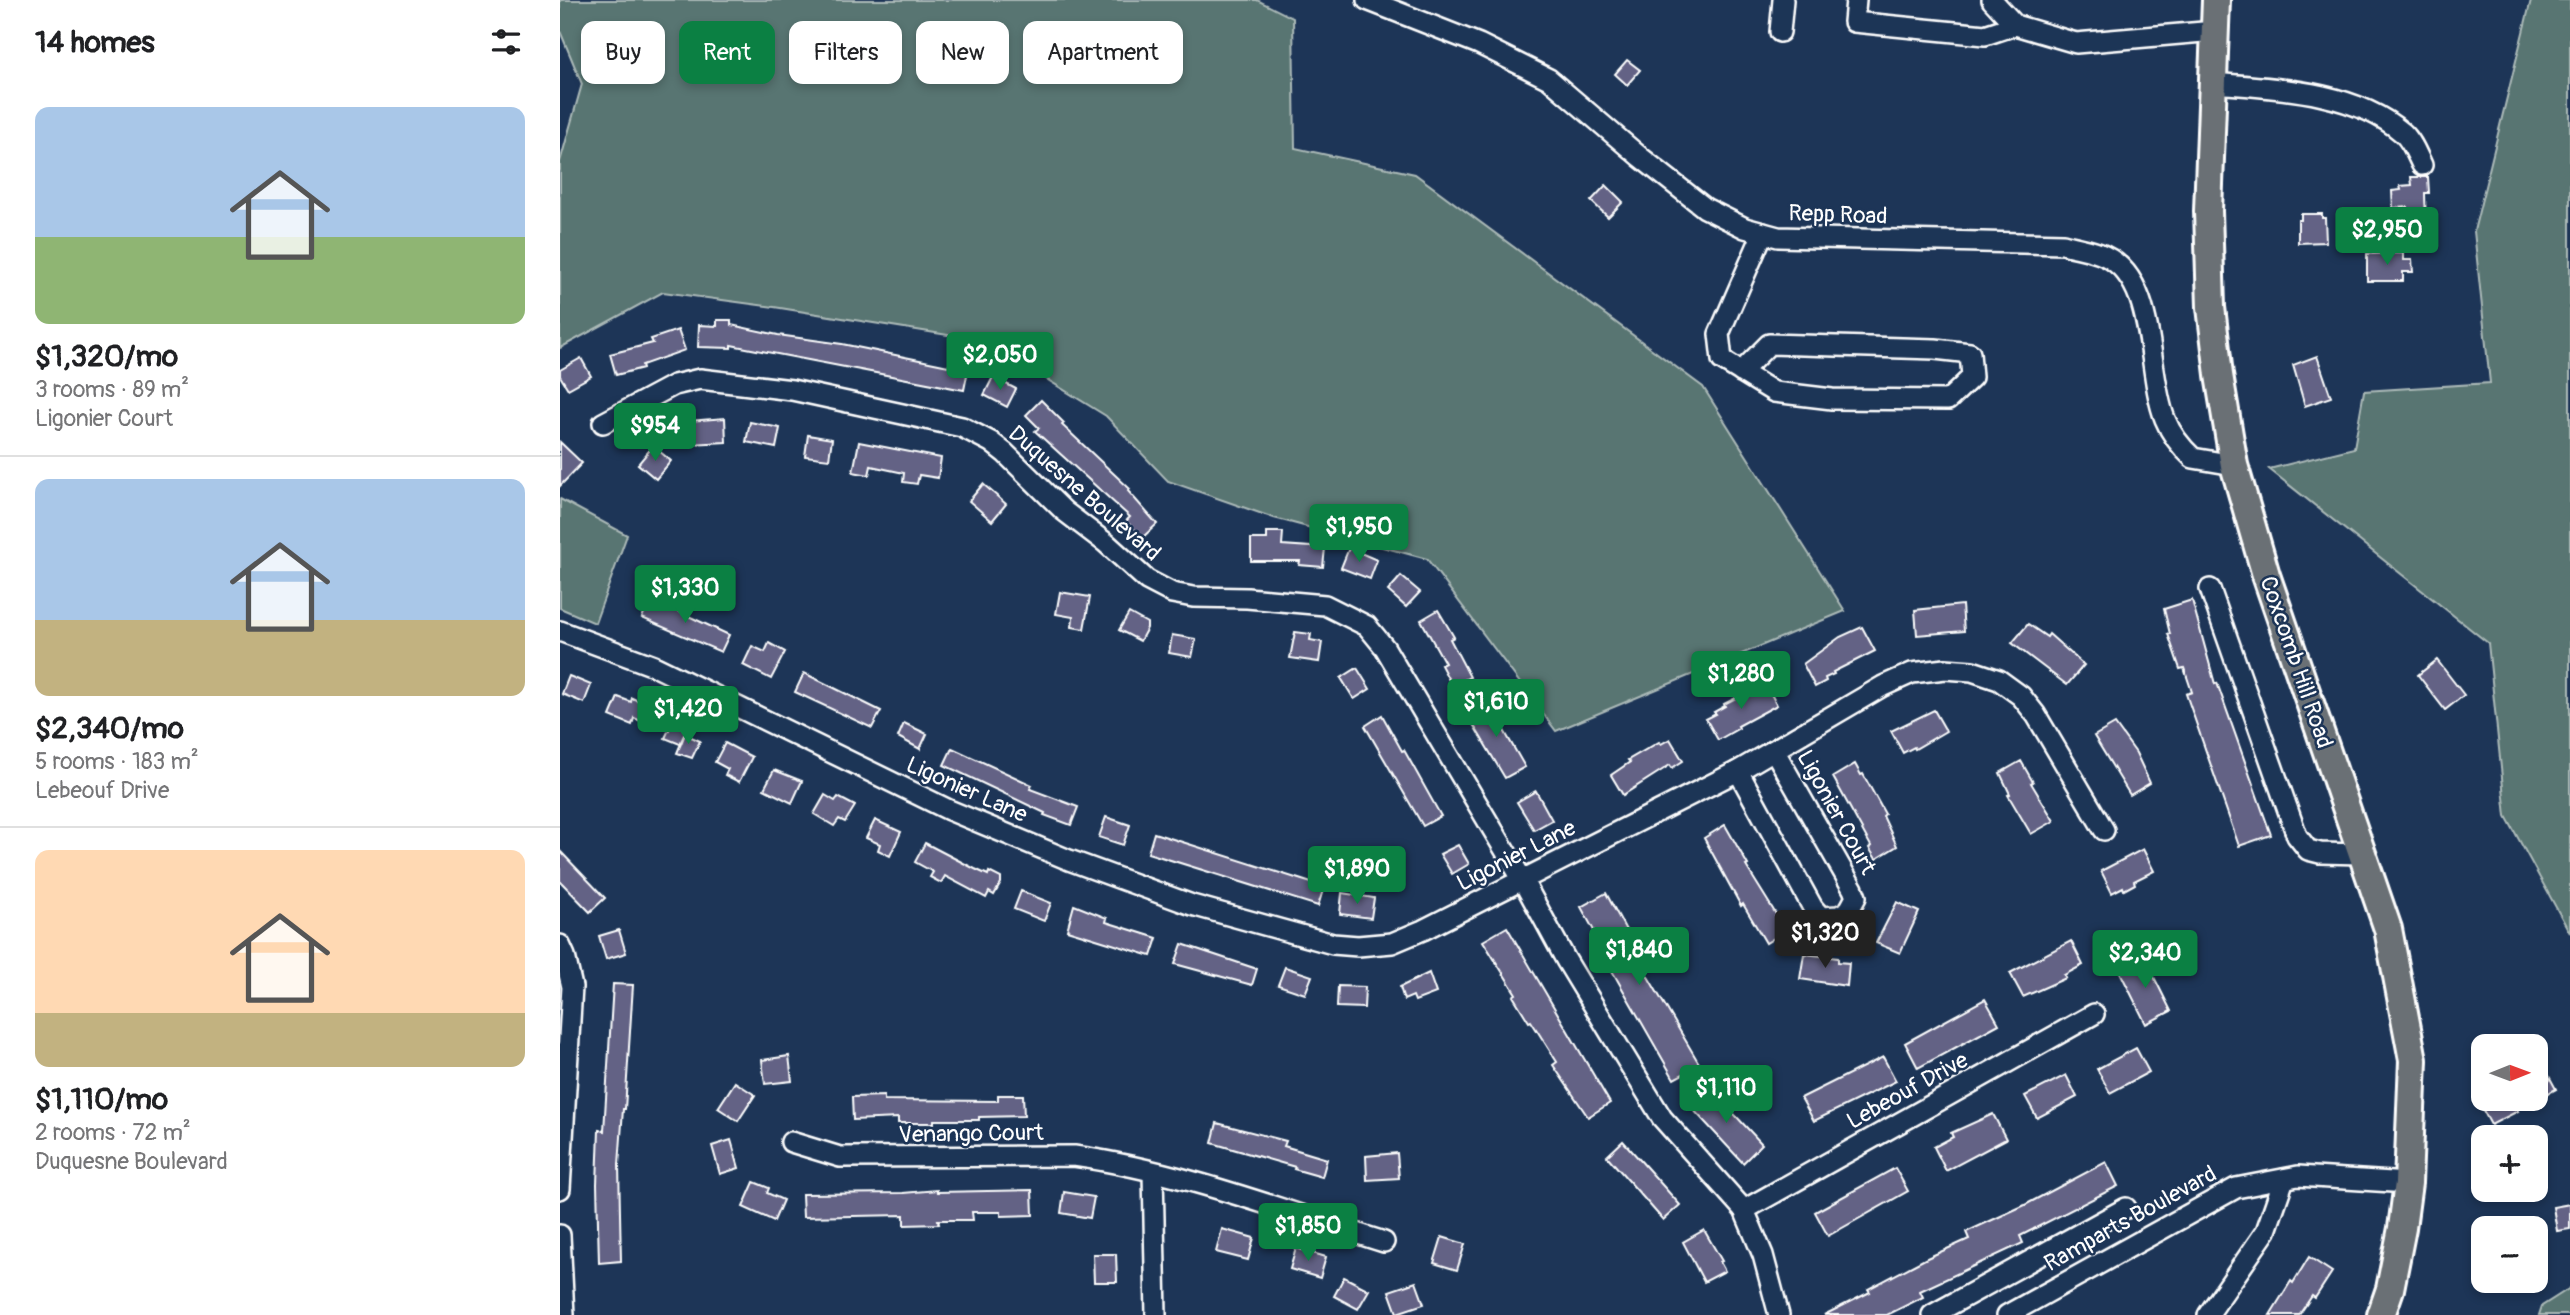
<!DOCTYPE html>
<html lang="en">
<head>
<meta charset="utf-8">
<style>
  :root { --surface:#fff; --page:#f2f2f2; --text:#202124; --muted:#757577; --line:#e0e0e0; --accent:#0b8043 }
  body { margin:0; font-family:Pangolin,sans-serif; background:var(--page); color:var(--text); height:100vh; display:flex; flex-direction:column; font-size:26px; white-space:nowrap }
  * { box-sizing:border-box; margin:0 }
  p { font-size:23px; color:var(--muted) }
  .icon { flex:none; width:38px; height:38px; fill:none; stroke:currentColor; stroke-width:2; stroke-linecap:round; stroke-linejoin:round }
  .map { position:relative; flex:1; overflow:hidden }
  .details { display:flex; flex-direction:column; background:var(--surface); width:560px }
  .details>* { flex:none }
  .banner { position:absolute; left:21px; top:21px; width:665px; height:63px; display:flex; gap:14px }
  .needle { width:46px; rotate:89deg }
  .fabs { position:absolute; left:1911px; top:1034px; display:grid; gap:14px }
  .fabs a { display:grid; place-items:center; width:77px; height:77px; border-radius:14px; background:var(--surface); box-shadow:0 4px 10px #0003; font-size:35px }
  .price { position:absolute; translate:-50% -60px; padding:0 16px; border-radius:7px; background:var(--accent); color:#fff; font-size:23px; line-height:46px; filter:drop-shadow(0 2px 4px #0008) }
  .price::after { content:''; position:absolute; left:50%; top:42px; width:21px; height:16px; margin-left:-10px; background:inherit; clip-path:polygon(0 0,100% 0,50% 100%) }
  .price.selected { background:#222; color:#fff }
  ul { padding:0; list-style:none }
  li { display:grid; align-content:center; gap:14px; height:371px; padding:0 35px }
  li+li { border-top:2px solid var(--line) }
  li span { display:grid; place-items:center; height:217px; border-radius:14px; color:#555 }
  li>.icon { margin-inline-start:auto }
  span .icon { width:126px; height:126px; fill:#fffc; stroke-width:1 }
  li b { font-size:30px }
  h2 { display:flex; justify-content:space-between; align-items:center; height:84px; padding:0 35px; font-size:30px }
  .tag { padding:0 24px; border-radius:14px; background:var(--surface); box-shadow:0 4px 10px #0003; font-size:24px; line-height:63px }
  .tag.selected { background:var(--accent); color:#fff }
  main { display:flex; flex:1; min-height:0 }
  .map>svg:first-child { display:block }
  .green { fill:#587472; stroke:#acbab8; stroke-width:2 }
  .building { fill:#636285; stroke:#fff; stroke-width:2 }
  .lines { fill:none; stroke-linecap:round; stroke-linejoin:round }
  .minor-casing { stroke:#fff; stroke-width:24 }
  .major-casing { stroke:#fff; stroke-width:32 }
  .minor { stroke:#1d3557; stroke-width:19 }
  .major { stroke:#6a7074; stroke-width:26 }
  .labels { text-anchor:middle; stroke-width:5; stroke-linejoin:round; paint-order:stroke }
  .street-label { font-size:23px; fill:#fff; stroke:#1d3557 }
</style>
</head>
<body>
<main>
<section class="details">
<h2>14 homes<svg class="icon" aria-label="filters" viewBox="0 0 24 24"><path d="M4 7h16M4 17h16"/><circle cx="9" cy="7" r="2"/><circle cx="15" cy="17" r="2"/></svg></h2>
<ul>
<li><span style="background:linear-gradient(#a9c7e8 60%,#8fb573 0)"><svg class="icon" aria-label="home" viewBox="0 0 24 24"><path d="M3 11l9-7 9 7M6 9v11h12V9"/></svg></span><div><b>$1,320/mo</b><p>3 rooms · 89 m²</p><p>Ligonier Court</p></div></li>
<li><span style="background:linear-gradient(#a9c7e8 65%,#c2b280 0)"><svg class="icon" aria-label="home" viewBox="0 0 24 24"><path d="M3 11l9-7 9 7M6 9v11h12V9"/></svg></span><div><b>$2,340/mo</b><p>5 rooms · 183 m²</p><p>Lebeouf Drive</p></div></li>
<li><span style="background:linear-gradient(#ffd9b3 75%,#c2b280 0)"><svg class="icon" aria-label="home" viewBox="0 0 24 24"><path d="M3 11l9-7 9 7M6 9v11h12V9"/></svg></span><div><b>$1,110/mo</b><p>2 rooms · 72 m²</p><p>Duquesne Boulevard</p></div></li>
</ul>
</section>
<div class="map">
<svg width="2010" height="1315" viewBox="0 0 2010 1315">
  <rect width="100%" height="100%" fill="#1d3557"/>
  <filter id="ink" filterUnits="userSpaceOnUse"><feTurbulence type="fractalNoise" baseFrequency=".0143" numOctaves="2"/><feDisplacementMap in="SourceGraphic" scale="14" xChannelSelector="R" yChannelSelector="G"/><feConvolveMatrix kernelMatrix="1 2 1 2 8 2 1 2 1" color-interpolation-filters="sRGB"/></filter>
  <g filter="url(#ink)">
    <g class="green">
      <path d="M0 0H697L733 18 735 148 855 174 1143 387 1285 611 996 731 867 559 714 518 608 481 546 416 425 341 214 307 103 292 0 348V162L22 84 0 31Z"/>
      <path d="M1971 0H2010V933L1946 816 1928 643 1709 469 1794 448 1804 391 1930 383 1914 231Z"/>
      <path d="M0 499 67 535 35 623 0 608Z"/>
      <path d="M2010 1288V1315H1979L1982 1306Z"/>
    </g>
    <g class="building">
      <path d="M1067 60 1080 70 1067 85 1055 74Z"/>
      <path d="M1851 177H1868L1869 193H1865L1866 228H1848V207L1833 208 1832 191 1841 190 1840 186 1852 185Z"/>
      <path d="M1046 185 1063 202 1048 217 1031 201Z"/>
      <path d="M1741 214H1762V218H1765L1766 242 1738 243V220H1741Z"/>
      <path d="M1843 253V260H1852L1853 272H1843V281H1807V254Z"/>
      <path d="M157 320H171V325L218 335 282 344 408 370 404 390 171 345V348L138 347 139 325 157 326Z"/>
      <path d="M118 330 125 350 82 365 83 368 56 375 50 354 93 343 91 339Z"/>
      <path d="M1757 356 1771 397 1745 406 1733 365Z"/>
      <path d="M21 358 31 376 8 389 0 376V370Z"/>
      <path d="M433 377 456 389 447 407 424 395Z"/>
      <path d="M481 400 504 423 502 425 570 489 568 491 597 524 582 538 566 521 570 517 475 431 479 428 466 415Z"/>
      <path d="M165 418 166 442 131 444 129 421Z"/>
      <path d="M190 422 220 428 216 448 186 442Z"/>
      <path d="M248 435 272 439 269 459 245 456Z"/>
      <path d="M0 442 22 463 0 486Z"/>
      <path d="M299 442 381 458 378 478 359 475 357 484 343 482 344 473 311 466 309 475 293 472Z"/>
      <path d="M93 446 111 461 96 479 78 464Z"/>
      <path d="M423 484 446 504 432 521 409 501Z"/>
      <path d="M707 532H723L722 545 765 548 763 567 739 565 740 561H691V539H707Z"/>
      <path d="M789 548 817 560 810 579 781 568Z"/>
      <path d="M841 576 860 592 846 607 828 591Z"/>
      <path d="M500 592 530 597 524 629 512 627 513 617 496 614Z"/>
      <path d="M90 598 169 635 161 652 82 618Z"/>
      <path d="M1632 600 1655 684 1657 683 1711 835 1679 846 1626 694 1632 692 1624 668 1620 669 1608 634H1610L1604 609Z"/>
      <path d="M1402 605 1404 631 1357 635 1355 610Z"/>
      <path d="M878 610 894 637 890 639 910 677 892 686 881 665 885 663 861 620Z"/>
      <path d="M569 613 587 623V628L580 641 559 630Z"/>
      <path d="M1468 624 1487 637 1489 634 1524 665 1507 685 1452 643Z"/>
      <path d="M1302 627 1315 651 1273 672 1274 674 1265 678 1266 681 1255 687 1243 664 1280 637Z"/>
      <path d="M735 632 751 634 750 640 762 642 759 662 730 658Z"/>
      <path d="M612 635 636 639 632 657 609 653Z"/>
      <path d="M209 643 225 652 211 679 183 665 192 646 205 652Z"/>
      <path d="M1877 660 1904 695 1885 710 1858 675Z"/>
      <path d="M797 668 810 689 794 699 781 678Z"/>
      <path d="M244 673 321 711 312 728 235 692Z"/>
      <path d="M9 676 31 685 24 703 2 694Z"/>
      <path d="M1205 683 1217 705 1178 726 1179 728 1158 740 1146 719 1156 714 1154 712 1165 706 1164 704Z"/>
      <path d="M58 697 71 702 72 698 89 706 83 722 74 718 72 725 50 716Z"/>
      <path d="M925 703 932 715 941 710 949 723 942 727 965 767 945 778 907 714Z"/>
      <path d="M1374 710 1386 731 1355 749 1354 747 1343 753 1331 731Z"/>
      <path d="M822 715 842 751 844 750 881 816 863 826 805 726Z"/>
      <path d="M114 719 128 726 120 744 105 738Z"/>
      <path d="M344 723 367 734 360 749 338 737Z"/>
      <path d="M1555 724 1576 753 1590 783 1570 795 1534 736Z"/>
      <path d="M125 734 140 741 132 758 117 753Z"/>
      <path d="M1110 739 1123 761 1112 768 1110 765 1063 795 1051 775 1070 762 1068 760 1099 742 1101 744Z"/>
      <path d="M165 743 192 757 179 782 165 775 168 769 155 762Z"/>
      <path d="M392 748 472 785 470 789 518 807 511 825 484 815 485 813 384 765Z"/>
      <path d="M1461 761 1473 782 1471 783 1494 821 1471 834 1448 795 1450 794 1440 773Z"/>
      <path d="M1295 764 1301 775 1303 774 1325 814 1323 816 1337 846 1316 859 1309 848 1311 846 1273 777Z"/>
      <path d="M214 770 242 781 232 803 204 789Z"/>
      <path d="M976 791 992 820 974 830 957 802Z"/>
      <path d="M265 795 275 801 278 797 295 806 285 822 279 819 274 826 254 814Z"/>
      <path d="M546 817 570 825 563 845 539 837Z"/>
      <path d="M315 820 341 832 330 856 318 850 320 844 306 838Z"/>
      <path d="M1165 825 1188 865 1186 866 1224 927V932L1206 943 1183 904 1181 906 1144 838Z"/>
      <path d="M594 833 764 887 758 906 588 853Z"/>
      <path d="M365 843 415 869 428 875 429 872 441 878V883L434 895 429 892 426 898 385 876 381 883 370 877 373 872 355 862Z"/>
      <path d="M898 845 909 864 892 874 880 854Z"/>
      <path d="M1583 849 1594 871 1574 881 1575 884 1564 890 1563 887 1552 893 1541 871Z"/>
      <path d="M0 851 45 898 30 912 0 881Z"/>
      <path d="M461 891 491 903 484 921 454 909Z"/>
      <path d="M782 893 814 898 811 918 780 914Z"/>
      <path d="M1046 893 1068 934 1065 935 1087 975 1140 1065 1114 1079 1039 948 1043 947 1021 907Z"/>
      <path d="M1337 902 1359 912 1340 953 1316 943Z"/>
      <path d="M514 905 547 918 546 922 597 938 591 956 507 930Z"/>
      <path d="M947 927 1050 1103 1028 1117 993 1065 997 1062 971 1021 969 1022 953 996 956 994 923 941Z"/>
      <path d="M59 930 66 953 46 959 39 936Z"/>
      <path d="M1511 941 1523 965 1504 975 1506 978 1463 997 1450 973Z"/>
      <path d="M622 944 697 969 692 985 615 964Z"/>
      <path d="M1244 954 1278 958V962L1289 963 1287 986 1240 979Z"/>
      <path d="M1583 955 1611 1011 1586 1024 1558 968Z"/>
      <path d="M725 967 752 976 745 994 718 985Z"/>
      <path d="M869 973 876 993 855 1001 853 996 844 1000 840 987Z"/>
      <path d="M53 984 73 985 65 1109H63L59 1165 61 1261 39 1263 37 1184 39 1130 44 1131Z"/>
      <path d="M778 986 805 987 804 1008 777 1007Z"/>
      <path d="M1425 999 1439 1024 1358 1068 1345 1043Z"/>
      <path d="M1576 1048 1589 1072 1550 1093 1537 1069Z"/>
      <path d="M1976 1052 1996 1089 1976 1100Z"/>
      <path d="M229 1056 232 1081 205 1084 202 1060Z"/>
      <path d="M1323 1057 1336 1081 1254 1121 1241 1098Z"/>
      <path d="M1506 1075 1517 1097 1477 1118 1465 1096Z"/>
      <path d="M175 1082 195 1095 178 1121 158 1108Z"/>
      <path d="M1149 1087 1202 1144 1183 1163 1130 1106Z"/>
      <path d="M438 1095H463L464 1116 419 1117V1120H374V1123H338V1118L293 1120 292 1097 324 1096V1100L438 1101Z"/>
      <path d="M1917 1099H1951L1958 1111 1931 1125Z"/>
      <path d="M1433 1114 1446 1139 1386 1171 1374 1147 1393 1137 1391 1133Z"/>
      <path d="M657 1123 726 1141 724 1146 767 1159 762 1177 734 1169 735 1167 652 1143Z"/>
      <path d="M171 1140 179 1168 160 1174 152 1146Z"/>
      <path d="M1063 1141 1120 1205 1103 1220 1047 1156Z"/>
      <path d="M837 1153 839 1178 807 1180 806 1156Z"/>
      <path d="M1546 1162 1558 1186 1460 1236 1463 1243 1360 1291 1363 1297 1327 1315H1264L1310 1292 1308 1289 1367 1258 1409 1239 1406 1232 1465 1205Z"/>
      <path d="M1335 1168 1348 1191 1268 1236 1255 1212Z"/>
      <path d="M194 1182 209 1188 207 1193 223 1200 214 1221 183 1207Z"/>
      <path d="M377 1190V1192L472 1190 473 1215 441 1216V1212H412L413 1220H378L379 1224 344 1225V1215L243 1217 242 1194 343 1193Z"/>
      <path d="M504 1192 534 1197 530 1218 501 1213Z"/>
      <path d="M2010 1204V1229L1997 1231 1993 1207Z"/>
      <path d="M662 1229 694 1238 688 1260 656 1252Z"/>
      <path d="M1144 1230 1162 1261 1160 1262 1165 1271 1144 1282 1123 1242Z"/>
      <path d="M882 1237 905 1244 897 1270 874 1263Z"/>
      <path d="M736 1248 766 1257 760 1278 730 1269Z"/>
      <path d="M533 1254H556L557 1282H534Z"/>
      <path d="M1749 1257 1772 1272 1755 1298 1752 1296 1739 1315H1710L1731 1281 1733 1283Z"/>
      <path d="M784 1277 809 1290 798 1309 774 1296Z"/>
      <path d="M856 1282 864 1304 837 1313 829 1291Z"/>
    </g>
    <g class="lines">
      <g class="minor-casing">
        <g id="minor">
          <path d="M807 0 919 44 989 79 1079 156 1145 208 1185 228 1218 237 1503 244C1517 248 1533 250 1545 256 1598 281 1586 372 1605 419 1611 434 1621 447 1633 458L1674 465"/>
          <path d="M1296 0 1294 22 1425 35 1455 25"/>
          <path d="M1432 0 1455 25 1516 43 1655 31"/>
          <path d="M1220 32 1223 0"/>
          <path d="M1653 83C1714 88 1794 90 1843 133 1852 141 1857 155 1862 165"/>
          <path d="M1181 372 1209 344 1375 349 1410 353 1412 377 1388 400 1272 399 1214 392 1162 360 1159 334 1203 233"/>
          <path d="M43 423 114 385 140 379 232 390 402 427 431 442 445 453 504 511 546 543 587 580 612 593 633 597 687 598 765 605 807 626 825 648 962 879 1006 960 1102 1118 1184 1210 1203 1255 1219 1315"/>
          <path d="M1650 589 1737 836 1748 850 1760 853 1802 854"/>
          <path d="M0 631 94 666 389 810 509 860 632 905 773 944 798 946 832 943 863 930 1178 771 1323 686 1352 673 1385 669 1412 671 1439 680 1461 696 1476 715 1544 830"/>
          <path d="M1178 771 1253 908 1261 917 1279 916 1289 910 1296 897 1293 889 1214 750"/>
          <path d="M0 945 5 956 12 987 0 1189"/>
          <path d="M231 1142 280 1157 514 1156C621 1171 721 1210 824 1242"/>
          <path d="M593 1172 596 1315"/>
          <path d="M1184 1210 1534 1014"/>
          <path d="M0 1235 4 1315"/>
          <path d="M1372 1315 1566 1208"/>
          <path d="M1447 1315 1676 1188 1738 1176 1848 1183"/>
          <path d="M1648 1315 1706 1231 1724 1179"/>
        </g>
      </g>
      <g class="major-casing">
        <path id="major" d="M1656 0 1648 211 1651 307 1659 375 1674 465 1706 575 1828 929 1853 1060 1848 1183 1842 1228 1830 1289 1821 1315"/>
      </g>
      <use href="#minor" class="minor"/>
      <use href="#major" class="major"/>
    </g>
  </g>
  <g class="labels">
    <g class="street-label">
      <text transform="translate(1278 214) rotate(2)" y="8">Repp Road</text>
      <text transform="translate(525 493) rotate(41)" y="8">Duquesne Boulevard</text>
      <text transform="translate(1737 662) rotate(71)" y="8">Coxcomb Hill Road</text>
      <text transform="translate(407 789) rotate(24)" y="8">Ligonier Lane</text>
      <text transform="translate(1277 812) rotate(61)" y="8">Ligonier Court</text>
      <text transform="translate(956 855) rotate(-27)" y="8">Ligonier Lane</text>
      <text transform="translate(1347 1090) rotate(-29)" y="8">Lebeouf Drive</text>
      <text transform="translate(411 1133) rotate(-1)" y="8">Venango Court</text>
      <text transform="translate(1570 1218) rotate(-29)" y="8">Ramparts Boulevard</text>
    </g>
  </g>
</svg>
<div class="fabs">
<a><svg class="needle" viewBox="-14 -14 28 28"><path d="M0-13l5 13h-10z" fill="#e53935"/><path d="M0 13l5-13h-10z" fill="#757577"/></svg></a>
<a>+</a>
<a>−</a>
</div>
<b class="price" style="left:1827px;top:267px">$2,950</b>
<b class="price" style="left:440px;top:392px">$2,050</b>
<b class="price" style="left:95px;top:463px">$954</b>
<b class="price" style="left:799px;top:564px">$1,950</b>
<b class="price" style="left:125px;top:625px">$1,330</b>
<b class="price" style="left:1181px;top:711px">$1,280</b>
<b class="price" style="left:936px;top:739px">$1,610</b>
<b class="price" style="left:128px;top:746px">$1,420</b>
<b class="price" style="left:797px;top:906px">$1,890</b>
<b class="price selected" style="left:1265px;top:970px">$1,320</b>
<b class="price" style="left:1079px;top:987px">$1,840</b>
<b class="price" style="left:1585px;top:990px">$2,340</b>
<b class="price" style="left:1166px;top:1125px">$1,110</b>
<b class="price" style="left:748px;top:1263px">$1,850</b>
<div class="banner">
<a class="tag">Buy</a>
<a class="tag selected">Rent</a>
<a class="tag">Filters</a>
<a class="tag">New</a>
<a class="tag">Apartment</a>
</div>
</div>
</main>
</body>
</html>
